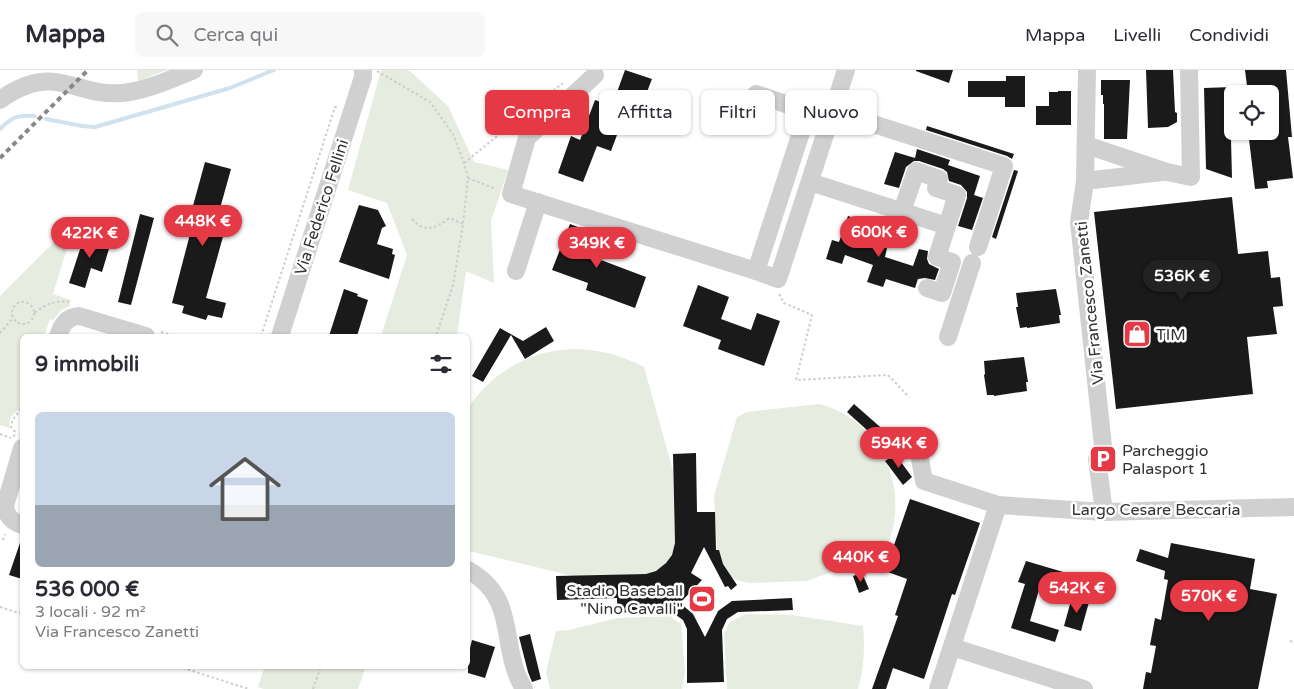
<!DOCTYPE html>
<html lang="it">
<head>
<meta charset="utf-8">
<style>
  :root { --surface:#fff; --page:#f7f7f7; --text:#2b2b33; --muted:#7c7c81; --line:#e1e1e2; --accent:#e63946 }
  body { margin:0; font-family:"Varela Round",sans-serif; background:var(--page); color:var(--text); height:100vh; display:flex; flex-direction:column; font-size:19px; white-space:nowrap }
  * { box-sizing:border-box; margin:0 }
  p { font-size:16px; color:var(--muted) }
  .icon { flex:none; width:28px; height:28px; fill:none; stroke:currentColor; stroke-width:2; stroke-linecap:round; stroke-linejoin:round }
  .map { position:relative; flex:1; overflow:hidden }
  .panel { position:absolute; left:20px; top:264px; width:450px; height:335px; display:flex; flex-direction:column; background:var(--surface); border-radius:8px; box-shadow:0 1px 4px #0004 }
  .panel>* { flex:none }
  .banner { position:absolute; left:485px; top:20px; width:475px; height:45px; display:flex; gap:10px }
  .fabs { position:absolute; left:1224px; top:15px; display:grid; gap:10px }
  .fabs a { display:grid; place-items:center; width:55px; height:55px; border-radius:8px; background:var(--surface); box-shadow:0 1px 4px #0004; font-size:25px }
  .price { position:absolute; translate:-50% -42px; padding:0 11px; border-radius:18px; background:var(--accent); color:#fff; font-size:16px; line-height:32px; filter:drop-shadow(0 1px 2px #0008) }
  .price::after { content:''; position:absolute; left:50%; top:30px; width:15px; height:11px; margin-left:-8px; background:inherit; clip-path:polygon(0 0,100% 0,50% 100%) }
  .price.selected { background:#222; color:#fff }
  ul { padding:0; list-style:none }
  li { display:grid; align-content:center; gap:10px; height:265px; padding:0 15px }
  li+li { border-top:1px solid var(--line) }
  li span { display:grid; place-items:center; height:155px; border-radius:8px; color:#555 }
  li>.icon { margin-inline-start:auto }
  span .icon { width:90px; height:90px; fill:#fffc; stroke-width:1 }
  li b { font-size:21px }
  h2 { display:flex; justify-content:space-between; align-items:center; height:60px; padding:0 15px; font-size:21px }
  .pill { padding:0 18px; border-radius:8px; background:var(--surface); box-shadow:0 1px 4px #0004; font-size:18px; line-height:45px }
  .pill.selected { background:var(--accent); color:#fff }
  header { display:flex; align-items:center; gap:30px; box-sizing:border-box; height:70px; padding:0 25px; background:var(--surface); border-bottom:1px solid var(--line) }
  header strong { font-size:24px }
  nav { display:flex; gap:28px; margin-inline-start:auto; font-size:18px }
  .search { width:350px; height:45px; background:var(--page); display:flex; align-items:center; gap:12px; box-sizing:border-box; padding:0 18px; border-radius:8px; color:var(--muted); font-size:19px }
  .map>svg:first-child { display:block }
  .green { fill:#e6ecdf }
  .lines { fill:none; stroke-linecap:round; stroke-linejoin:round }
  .stream { stroke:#cfe2ee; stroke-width:4 }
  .building { fill:#1a1a1a }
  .path { stroke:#cdcdcd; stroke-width:2; stroke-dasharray:2.5 2.5; stroke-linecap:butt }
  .minor { stroke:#d0d0d0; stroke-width:18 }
  .rail { stroke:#888; stroke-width:4; stroke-dasharray:5 4; stroke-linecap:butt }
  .labels { text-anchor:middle; stroke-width:5; stroke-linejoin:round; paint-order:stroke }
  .street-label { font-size:16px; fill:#333; stroke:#fff }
  .poi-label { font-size:16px; fill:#333; stroke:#fff; text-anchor:start }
</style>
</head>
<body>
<header>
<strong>Mappa</strong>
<div class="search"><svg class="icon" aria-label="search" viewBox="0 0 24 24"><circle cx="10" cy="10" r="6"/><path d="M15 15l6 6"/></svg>Cerca qui</div>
<nav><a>Mappa</a><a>Livelli</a><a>Condividi</a></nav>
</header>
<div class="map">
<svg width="1294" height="619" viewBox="0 0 1294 619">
  <rect width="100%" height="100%" fill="#fff"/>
  <g class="green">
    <path d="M137 0H167L138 11Z"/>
    <path d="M381 0H408L411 2 448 36 474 92 508 100 491 151 494 213 466 201 457 266H381L407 185 387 133 348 120Z"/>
    <path d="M76 150 53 224 71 230 69 237 61 240 53 250 50 249 44 266H22V333L20 340C12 343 8 349 10 358L0 355V226Z"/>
    <path d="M572 279C598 279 621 285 644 297L673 401 675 476C670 491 662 500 646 504L573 506 469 481 468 479V338C492 302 529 281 572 279Z"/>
    <path d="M819 334C882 349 914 425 884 482L807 511 748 513 736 510 726 503 717 481 714 426 737 347 747 342Z"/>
    <path d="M746 544 792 545 863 556C865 576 864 599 858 619H727L724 564 730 552Z"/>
    <path d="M670 546 681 554 685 602 682 619H550L546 602 556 561 569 560 618 548Z"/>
    <path d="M265 596H366L358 619H264L258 617Z"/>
  </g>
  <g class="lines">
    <g class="stream">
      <path d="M46 49 82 56 95 57 230 18 274 0"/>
      <path d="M0 59C12 47 17 45 35 46"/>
    </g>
  </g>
  <g class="building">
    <path d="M625 0 652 9 638 45 626 41 611 81 597 76 583 112 558 103 571 66 580 70 595 30 612 36Z"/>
    <path d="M916 0H953L949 13 916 1Z"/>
    <path d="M1146 0H1173L1175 42 1177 43V52L1168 57 1148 58Z"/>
    <path d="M1245 0H1286L1292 67H1288L1293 108 1267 111 1268 118 1255 119 1248 61H1270V24H1248Z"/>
    <path d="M1006 6H1025V37H1005V27H968V11H1006Z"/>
    <path d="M1101 10H1130L1127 69H1104V34H1103V25H1101Z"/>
    <path d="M1232 17 1231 69 1232 108 1206 99 1204 18Z"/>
    <path d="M1058 21H1071V55H1036V36H1049V22H1058Z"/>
    <path d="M927 56 1014 84 1012 89 1007 86 926 60Z"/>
    <path d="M917 79 950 90 948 95 980 106 974 125 983 128 972 160 958 156 967 128V122L961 115 949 111 947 102 943 99 919 91H914L906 97 899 118 884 114 895 82 915 88Z"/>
    <path d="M205 92 231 99 214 160 224 163 206 228 226 233 222 248 208 245 206 250 182 243 184 236 172 233 195 145 191 143Z"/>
    <path d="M1014 100 1018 101 996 169 992 167Z"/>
    <path d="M1232 127 1238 184 1268 181 1271 208 1280 207 1283 236 1273 237 1277 264 1247 267 1253 324 1116 339 1094 142Z"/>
    <path d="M359 135 378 140 386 156 382 158 377 174 393 179 392 184 395 185 389 209 339 192Z"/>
    <path d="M140 144 154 148 131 235 118 232Z"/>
    <path d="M848 146 864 151 858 169 887 178 885 187 913 196 919 179 928 181 927 189 929 194 939 199 935 210 925 208 918 209 915 218 886 209 883 217 867 212 873 195 845 185 842 194 826 189 832 170 839 172Z"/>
    <path d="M570 154 601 166 593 187 646 207 635 238 586 220 588 213 552 200Z"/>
    <path d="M85 164 111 172 102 202 91 198 85 218 69 213Z"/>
    <path d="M698 215 729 227 721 249 751 260 757 243 780 251 764 296 718 279 721 270 683 256Z"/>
    <path d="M344 219 358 224 357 226 368 230 357 266H329Z"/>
    <path d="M1056 219 1061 245H1059L1060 253 1027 258V257L1020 258 1016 237H1018L1016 223Z"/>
    <path d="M546 257 554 271 525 289 511 265 483 312 472 306 500 258 523 271Z"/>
    <path d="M1024 287 1028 312H1026L1027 321 994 326V325H987L984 305 985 304 984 291Z"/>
    <path d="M854 334 895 370 888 379 847 342Z"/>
    <path d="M696 383 697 442H715L716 480H719L723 494 737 515 731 520 728 516 725 517 704 477 691 503 702 510 680 533 693 544 705 567 718 541 732 531 792 528 793 540 738 542 727 549 722 560 724 612 687 613V559L683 550 676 545 617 542V528L557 530 556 506 646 504 656 501 666 493 672 485 675 473 673 384Z"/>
    <path d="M895 384 912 407 903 415 885 391Z"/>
    <path d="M910 429 980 453 955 525 952 524 924 609 893 598 886 619H872L898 546 895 545 907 509 885 501Z"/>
    <path d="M21 470H22V509L9 505Z"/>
    <path d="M1171 473 1255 489 1250 519 1277 524 1258 619H1143L1146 602 1151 603 1156 576 1150 575 1155 548 1161 550 1168 510 1164 509 1165 501 1136 491 1140 479 1168 488Z"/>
    <path d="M1026 491 1070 504 1066 520 1041 513 1030 551 1059 560 1055 572 1011 558 1025 514 1018 512Z"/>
    <path d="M862 503 869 519 859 523 853 506Z"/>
    <path d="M1072 527 1089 532 1081 561 1064 556Z"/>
    <path d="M530 564 541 609 532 612 528 602 519 567Z"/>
    <path d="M472 570 495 577 485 608 468 603V586Z"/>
  </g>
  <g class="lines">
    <g class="path">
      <path d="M377 1 430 32 453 64 464 93 468 108 463 154 453 215 436 266"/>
      <path d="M464 93 563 13"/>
      <path d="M468 108 496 119"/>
      <path d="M412 149C426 164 434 158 450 148L463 154"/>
      <path d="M779 224 784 233 812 245 796 310 888 305 909 327"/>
      <circle cx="23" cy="243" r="11"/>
      <path d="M35 243C45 234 56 230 69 232"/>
      <path d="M161 262 175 266"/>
      <path d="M0 263 13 248"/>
      <path d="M261 266 335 37 339 38"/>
      <path d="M0 364 11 368"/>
      <path d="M14 367 15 362 11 357C13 345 19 345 22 335"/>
      <path d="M3 470 5 464"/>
      <path d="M0 537 22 544"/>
      <path d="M1290 571 1294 572"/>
      <path d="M179 596 186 599"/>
      <path d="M187 596 186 599 249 619"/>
      <path d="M313 619 321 596"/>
    </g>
    <g class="minor">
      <path d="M1087 0 1085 111 1079 152 1103 376 1097 389 1104 442"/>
      <path d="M595 5 527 68 511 124 756 201 808 41"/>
      <path d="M756 24 818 45"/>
      <path d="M0 30C18 17 39 8 61 13 83 17 97 25 121 23 146 21 171 9 194 0"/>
      <path d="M833 41 1004 96 978 177"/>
      <path d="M1086 75 1167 102 1191 107 1189 0"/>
      <path d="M1085 111 1162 102"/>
      <path d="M810 112 947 156"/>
      <path d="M902 141 916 101 939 109 936 118 957 125 937 187 952 192 942 223 927 218"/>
      <path d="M516 201 538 132"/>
      <path d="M756 201 778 209 846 0"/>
      <path d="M58 266C62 255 66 247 79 246L146 266"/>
      <path d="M280 266 363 7V0"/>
      <path d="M948 267 972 193"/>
      <path d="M22 378 5 436C7 447 12 452 22 455"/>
      <path d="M920 389 924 411 998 435 1104 442 1294 437"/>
      <path d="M468 500C520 529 498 576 524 619"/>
      <path d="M952 577 1084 619"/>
      <path d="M938 619 998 435"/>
    </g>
    <path class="rail" d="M0 88 88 0"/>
  </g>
  <defs>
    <g id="shop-square" transform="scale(1.4375)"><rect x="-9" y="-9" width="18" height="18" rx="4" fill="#e63946" stroke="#fff"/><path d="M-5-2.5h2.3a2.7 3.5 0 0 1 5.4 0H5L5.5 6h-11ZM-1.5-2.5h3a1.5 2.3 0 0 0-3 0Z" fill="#fff"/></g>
    <g id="parking-square" transform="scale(1.4375)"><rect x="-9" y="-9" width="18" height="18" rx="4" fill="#e63946" stroke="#fff"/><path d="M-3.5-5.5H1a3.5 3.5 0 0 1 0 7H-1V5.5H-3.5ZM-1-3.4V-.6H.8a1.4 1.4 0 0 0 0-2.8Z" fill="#fff"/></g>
    <g id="stadium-square" transform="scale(1.4375)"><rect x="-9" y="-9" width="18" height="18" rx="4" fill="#e63946" stroke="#fff"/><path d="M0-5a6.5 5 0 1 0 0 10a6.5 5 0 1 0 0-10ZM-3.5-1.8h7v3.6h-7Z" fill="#fff"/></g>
  </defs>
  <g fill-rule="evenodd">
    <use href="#shop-square" x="1137" y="264"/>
    <use href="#parking-square" x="1103" y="389"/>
    <use href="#stadium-square" x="702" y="529"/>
  </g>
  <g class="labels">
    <g class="street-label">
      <text transform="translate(321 137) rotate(-72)" y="6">Via Federico Fellini</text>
      <text transform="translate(1089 233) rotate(-96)" y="6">Via Francesco Zanetti</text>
      <text x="1156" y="445">Largo Cesare Beccaria</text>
    </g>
    <g class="poi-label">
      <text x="1156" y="270">TIM</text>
      <text x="1122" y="386">Parcheggio<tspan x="1122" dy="18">Palasport 1</tspan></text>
      <text x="683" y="526" text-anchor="end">Stadio Baseball<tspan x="683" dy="18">"Nino Cavalli"</tspan></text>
    </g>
  </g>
</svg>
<div class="fabs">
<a><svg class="icon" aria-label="locate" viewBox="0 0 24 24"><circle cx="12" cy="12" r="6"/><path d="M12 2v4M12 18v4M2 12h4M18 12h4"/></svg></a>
</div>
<b class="price" style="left:203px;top:177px">448K €</b>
<b class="price" style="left:879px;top:188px">600K €</b>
<b class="price" style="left:90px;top:189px">422K €</b>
<b class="price" style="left:597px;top:199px">349K €</b>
<b class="price selected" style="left:1182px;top:232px">536K €</b>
<b class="price" style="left:899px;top:399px">594K €</b>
<b class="price" style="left:861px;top:513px">440K €</b>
<b class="price" style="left:1077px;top:544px">542K €</b>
<b class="price" style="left:1209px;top:552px">570K €</b>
<div class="banner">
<a class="pill selected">Compra</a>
<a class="pill">Affitta</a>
<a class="pill">Filtri</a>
<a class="pill">Nuovo</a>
</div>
<section class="panel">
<h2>9 immobili<svg class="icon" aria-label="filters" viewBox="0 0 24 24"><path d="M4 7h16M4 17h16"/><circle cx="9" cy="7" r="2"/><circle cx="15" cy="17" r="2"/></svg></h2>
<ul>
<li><span style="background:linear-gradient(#c9d6e8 60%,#9aa5b1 0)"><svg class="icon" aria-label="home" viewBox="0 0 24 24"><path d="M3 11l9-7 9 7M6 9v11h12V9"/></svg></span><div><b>536 000 €</b><p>3 locali · 92 m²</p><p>Via Francesco Zanetti</p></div></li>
</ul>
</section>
</div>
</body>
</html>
